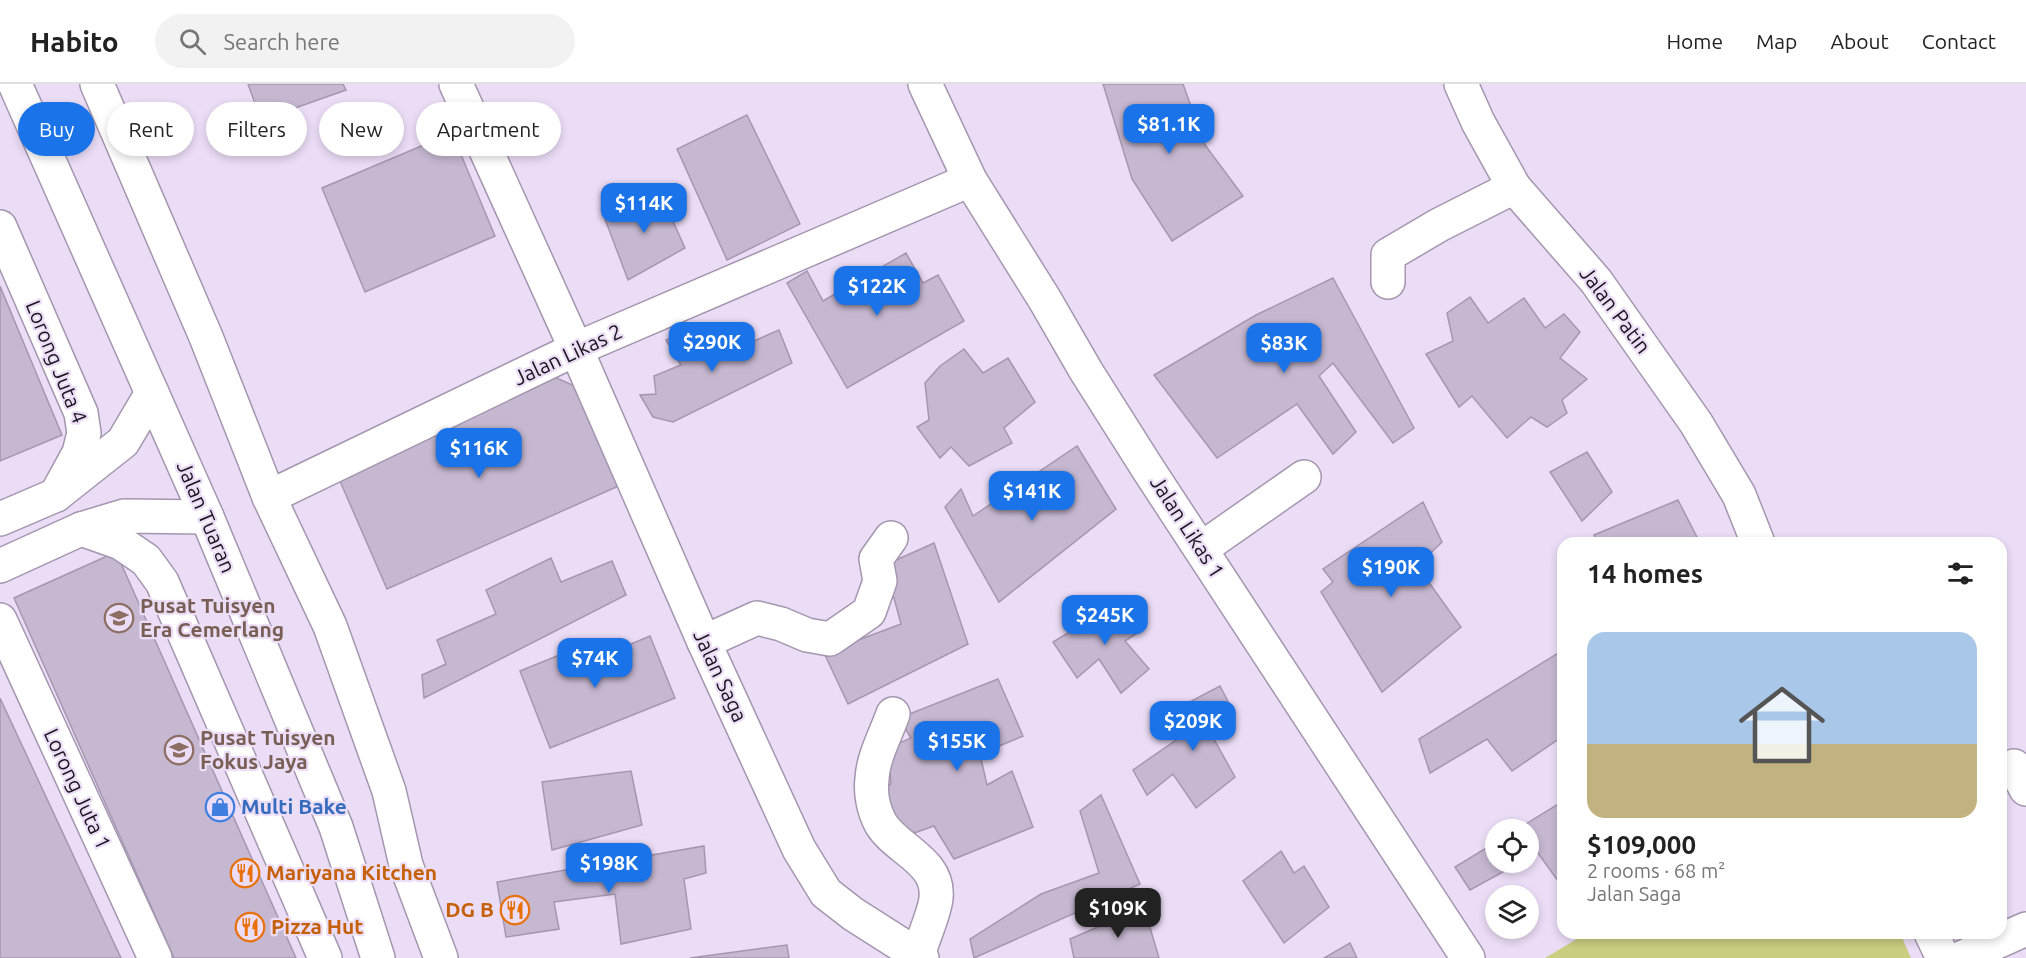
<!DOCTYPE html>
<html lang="en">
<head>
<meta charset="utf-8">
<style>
  :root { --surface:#fff; --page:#f2f2f2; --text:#222; --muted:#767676; --line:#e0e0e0; --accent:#1a73e8 }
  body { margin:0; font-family:Ubuntu,sans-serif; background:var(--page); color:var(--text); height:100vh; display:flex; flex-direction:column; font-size:22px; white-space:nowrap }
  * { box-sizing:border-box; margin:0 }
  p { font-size:20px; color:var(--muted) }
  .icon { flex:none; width:33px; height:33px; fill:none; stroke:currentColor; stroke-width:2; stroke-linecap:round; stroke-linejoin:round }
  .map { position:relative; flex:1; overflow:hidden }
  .details { position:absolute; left:1557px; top:453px; width:450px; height:402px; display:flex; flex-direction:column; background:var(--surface); border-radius:18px; box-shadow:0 3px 9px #0003 }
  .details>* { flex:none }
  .guide { position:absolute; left:18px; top:18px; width:570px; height:54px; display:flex; gap:12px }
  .buttons { position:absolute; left:1485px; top:735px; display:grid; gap:12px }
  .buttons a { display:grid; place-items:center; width:54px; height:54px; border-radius:50%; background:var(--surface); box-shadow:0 3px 9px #0003; font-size:30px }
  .price { position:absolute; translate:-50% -51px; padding:0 14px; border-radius:12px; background:var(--accent); color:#fff; font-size:20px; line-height:39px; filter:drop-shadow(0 2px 3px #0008) }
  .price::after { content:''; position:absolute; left:50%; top:36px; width:18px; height:14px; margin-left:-9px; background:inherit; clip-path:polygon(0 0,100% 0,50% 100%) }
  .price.current { background:#222; color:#fff }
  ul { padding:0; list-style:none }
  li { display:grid; align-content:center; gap:12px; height:318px; padding:0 30px }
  li span { display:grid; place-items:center; height:186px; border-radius:18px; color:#555 }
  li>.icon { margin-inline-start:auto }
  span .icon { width:108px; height:108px; fill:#fffc; stroke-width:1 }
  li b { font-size:26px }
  h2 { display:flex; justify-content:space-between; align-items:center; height:72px; padding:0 30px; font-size:26px }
  .chip { padding:0 21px; border-radius:27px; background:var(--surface); box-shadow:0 3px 9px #0003; font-size:21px; line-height:54px }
  .chip.current { background:var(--accent); color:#fff }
  header { display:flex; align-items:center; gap:36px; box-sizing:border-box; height:84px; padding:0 30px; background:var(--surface); border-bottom:2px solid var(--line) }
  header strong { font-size:28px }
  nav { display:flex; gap:33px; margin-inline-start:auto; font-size:21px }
  .search { width:420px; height:54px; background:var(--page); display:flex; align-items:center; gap:15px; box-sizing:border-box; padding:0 21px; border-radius:33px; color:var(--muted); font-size:22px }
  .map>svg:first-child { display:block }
  .green { fill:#cace81 }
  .building { fill:#c6b8d1; stroke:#a597af; stroke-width:1.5 }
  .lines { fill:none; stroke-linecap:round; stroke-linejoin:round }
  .minor-casing { stroke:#a496ae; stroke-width:36 }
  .major-casing { stroke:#a496ae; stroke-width:36 }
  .minor { stroke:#fff; stroke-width:33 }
  .major { stroke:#fff; stroke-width:33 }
  .labels { text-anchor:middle; stroke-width:4.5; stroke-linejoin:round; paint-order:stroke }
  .street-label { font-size:21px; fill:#1a151d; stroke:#ecddf7 }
  .education-label { font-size:21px; font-weight:bold; fill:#785e54; stroke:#ecddf7; text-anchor:start }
  .shop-label { font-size:21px; font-weight:bold; fill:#366cbe; stroke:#ecddf7; text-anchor:start }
  .food-label { font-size:21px; font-weight:bold; fill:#c56008; stroke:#ecddf7; text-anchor:start }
</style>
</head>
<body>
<header>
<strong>Habito</strong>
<div class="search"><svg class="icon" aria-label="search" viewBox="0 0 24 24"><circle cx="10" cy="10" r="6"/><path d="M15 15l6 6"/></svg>Search here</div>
<nav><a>Home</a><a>Map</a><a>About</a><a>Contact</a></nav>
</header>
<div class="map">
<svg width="2026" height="874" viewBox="0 0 2026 874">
  <rect width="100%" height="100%" fill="#ecddf7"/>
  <path class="green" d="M1587 849H1900L1911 874H1545Z"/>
  <g class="building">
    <path d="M248 0H343L346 6 261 36Z"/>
    <path d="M1103 0H1183L1205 61 1243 112 1172 157 1132 95Z"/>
    <path d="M747 31 800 140 727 176 677 65Z"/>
    <path d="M452 49 495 152 365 208 322 104Z"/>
    <path d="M658 104 685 164 628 196 605 135Z"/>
    <path d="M906 169 923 199 938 191 964 237 847 304 787 199 807 187 823 217Z"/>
    <path d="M1333 194 1414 344 1393 359 1333 279 1319 292 1356 348 1333 370 1297 320 1217 374 1154 291 1256 231Z"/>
    <path d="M0 202 62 351 0 377Z"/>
    <path d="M1470 213 1488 239 1524 214 1545 244 1564 230 1580 248 1560 274 1587 295 1562 316 1567 329 1547 343 1531 333 1507 354 1472 312 1459 323 1426 270 1453 257 1447 229Z"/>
    <path d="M696 243 704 266 726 253 731 267 779 246 792 279 673 338 653 333 640 311 656 310 654 292 681 281 666 256Z"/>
    <path d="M964 265 983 289 1008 274 1035 318 1004 344 1012 359 969 382 951 363 940 374 917 343 929 336 925 299 940 282Z"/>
    <path d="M552 292 586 307 623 400 387 505 336 388Z"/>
    <path d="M1077 362 1116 425 999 518 945 423 961 405 973 432Z"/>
    <path d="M1587 368 1612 408 1582 437 1550 388Z"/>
    <path d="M1678 416 1700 459H1598L1594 451Z"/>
    <path d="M1423 418 1442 458 1417 482 1461 543 1382 608 1321 508 1333 498 1323 485Z"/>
    <path d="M934 459 968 560 848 620 824 569 901 540 885 481Z"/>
    <path d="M116 468 296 874H174L14 514Z"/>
    <path d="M551 474 561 498 612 477 626 511 424 614 422 591 446 580 437 556 496 530 486 506Z"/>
    <path d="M1121 517 1142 546 1125 557 1149 585 1121 609 1099 575 1077 594 1053 558Z"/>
    <path d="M650 552 675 614 550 664 520 587 594 557 600 573Z"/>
    <path d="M1563 566V652L1512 687 1487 655 1430 689 1419 655Z"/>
    <path d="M998 595 1023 652 980 670 987 701 1012 687 1033 743 954 775 934 742 903 753 881 706 891 700 888 664 911 654 899 634Z"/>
    <path d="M1220 602 1234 629 1210 648 1235 693 1196 724 1173 690 1147 711 1133 686 1189 647 1180 623Z"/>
    <path d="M0 614 121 874H0Z"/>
    <path d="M631 687 642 741 552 766 542 698Z"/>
    <path d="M1101 711 1140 800 974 874 970 855 1041 810 1099 789 1080 727Z"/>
    <path d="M1563 717V804L1538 769 1528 774V746H1516Z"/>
    <path d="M1496 758V778H1521L1470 806 1455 783Z"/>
    <path d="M704 762 706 789 684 795 691 845 621 860 615 810 554 818 559 845 506 853 497 798Z"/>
    <path d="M1281 767 1294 789 1304 782 1329 823 1284 859 1243 797Z"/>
    <path d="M1144 823 1159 874H1074L1070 855Z"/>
    <path d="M1350 859 1357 874H1324Z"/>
    <path d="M787 861 789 874H690Z"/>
  </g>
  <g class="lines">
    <g class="minor-casing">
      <g id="minor">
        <path d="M456 0 576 265 704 558 799 765 826 809 853 830 922 874"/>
        <path d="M925 0 970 96 1045 216 1086 287 1148 385 1468 874"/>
        <path d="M1461 0 1478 38 1514 103 1596 197 1696 339 1739 411 1758 459"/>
        <path d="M0 143 81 329 84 349 79 369 56 411"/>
        <path d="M1388 198V171L1439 141 1514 103"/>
        <path d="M269 413 576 265 970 96"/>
        <path d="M0 435 56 411 123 358 152 309"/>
        <path d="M81 445 121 459 146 476 162 498 325 874"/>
        <path d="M1201 465 1304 393"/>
        <path d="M0 482 81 445 124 432 207 433"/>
        <path d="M0 536 155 874"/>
        <path d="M704 558 757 534 781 540 807 551 830 555 869 528 880 497 876 475 891 454"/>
        <path d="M893 630C886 650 873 673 872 695 870 710 874 727 881 740 897 766 940 777 936 814 935 828 922 857 918 871"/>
        <path d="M2014 682 2026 705"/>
        <path d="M1931 849 1943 874"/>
        <path d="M1961 874 2026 845"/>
      </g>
    </g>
    <g class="major-casing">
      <g id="major">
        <path d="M15 0 207 433 336 743 378 874"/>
        <path d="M97 0 206 253 269 413 330 542 389 707 406 781 441 874"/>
      </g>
    </g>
    <use href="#minor" class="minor"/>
    <use href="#major" class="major"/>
  </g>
  <defs>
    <g id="school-ring" transform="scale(1.5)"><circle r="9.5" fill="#ecddf7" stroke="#8d6e63" stroke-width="1.5"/><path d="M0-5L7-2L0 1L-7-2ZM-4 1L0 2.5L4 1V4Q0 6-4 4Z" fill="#8d6e63"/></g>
    <g id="shop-ring" transform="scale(1.5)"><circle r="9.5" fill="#ecddf7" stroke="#3f7fe0" stroke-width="1.5"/><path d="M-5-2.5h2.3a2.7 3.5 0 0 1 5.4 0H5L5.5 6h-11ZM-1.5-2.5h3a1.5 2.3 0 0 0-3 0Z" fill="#3f7fe0"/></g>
    <g id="restaurant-ring" transform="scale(1.5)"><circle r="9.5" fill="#ecddf7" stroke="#e8710a" stroke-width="1.5"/><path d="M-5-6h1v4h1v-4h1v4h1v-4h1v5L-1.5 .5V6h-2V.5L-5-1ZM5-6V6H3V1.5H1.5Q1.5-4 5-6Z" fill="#e8710a"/></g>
  </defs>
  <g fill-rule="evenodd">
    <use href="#school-ring" x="119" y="534"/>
    <use href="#school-ring" x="179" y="666"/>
    <use href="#shop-ring" x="220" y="723"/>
    <use href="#restaurant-ring" x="245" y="789"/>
    <use href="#restaurant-ring" x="515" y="826"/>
    <use href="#restaurant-ring" x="250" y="843"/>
  </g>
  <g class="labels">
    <g class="street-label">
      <text transform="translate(1615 226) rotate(53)" y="7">Jalan Patin</text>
      <text transform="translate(568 271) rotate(-25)" y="7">Jalan Likas 2</text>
      <text transform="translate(56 278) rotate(68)" y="7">Lorong Juta 4</text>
      <text transform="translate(206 433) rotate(67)" y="7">Jalan Tuaran</text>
      <text transform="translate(1187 443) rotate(57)" y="7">Jalan Likas 1</text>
      <text transform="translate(720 592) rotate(65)" y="7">Jalan Saga</text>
      <text transform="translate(77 705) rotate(65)" y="7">Lorong Juta 1</text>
    </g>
    <g class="education-label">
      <text x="140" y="529">Pusat Tuisyen<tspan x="140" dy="24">Era Cemerlang</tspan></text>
      <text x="200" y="661">Pusat Tuisyen<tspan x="200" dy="24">Fokus Jaya</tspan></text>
    </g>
    <g class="shop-label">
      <text x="241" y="730">Multi Bake</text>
    </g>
    <g class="food-label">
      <text x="266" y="796">Mariyana Kitchen</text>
      <text x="494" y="833" text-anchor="end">DG B</text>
      <text x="271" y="850">Pizza Hut</text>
    </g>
  </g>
</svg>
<div class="buttons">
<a><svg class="icon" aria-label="locate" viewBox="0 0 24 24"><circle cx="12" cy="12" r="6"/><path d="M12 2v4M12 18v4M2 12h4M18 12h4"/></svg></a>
<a><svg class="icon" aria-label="layers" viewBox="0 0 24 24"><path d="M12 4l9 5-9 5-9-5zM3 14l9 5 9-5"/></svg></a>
</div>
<b class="price" style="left:1169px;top:71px">$81.1K</b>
<b class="price" style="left:644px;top:150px">$114K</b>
<b class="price" style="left:877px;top:233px">$122K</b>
<b class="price" style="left:712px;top:289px">$290K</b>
<b class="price" style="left:1284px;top:290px">$83K</b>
<b class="price" style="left:479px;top:395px">$116K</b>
<b class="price" style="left:1032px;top:438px">$141K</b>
<b class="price" style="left:1391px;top:514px">$190K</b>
<b class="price" style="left:1105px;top:562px">$245K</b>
<b class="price" style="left:595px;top:605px">$74K</b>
<b class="price" style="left:1193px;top:668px">$209K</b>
<b class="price" style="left:957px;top:688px">$155K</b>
<b class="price" style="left:609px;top:810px">$198K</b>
<b class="price current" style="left:1118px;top:855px">$109K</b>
<div class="guide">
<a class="chip current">Buy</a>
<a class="chip">Rent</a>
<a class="chip">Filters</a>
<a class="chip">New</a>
<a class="chip">Apartment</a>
</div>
<section class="details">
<h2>14 homes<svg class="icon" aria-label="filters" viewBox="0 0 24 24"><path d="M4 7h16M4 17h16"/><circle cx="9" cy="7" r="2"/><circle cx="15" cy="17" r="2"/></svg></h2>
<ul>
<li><span style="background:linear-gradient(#a9c7e8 60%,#c2b280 0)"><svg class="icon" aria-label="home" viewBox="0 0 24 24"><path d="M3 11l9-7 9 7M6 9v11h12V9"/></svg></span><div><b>$109,000</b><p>2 rooms · 68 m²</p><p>Jalan Saga</p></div></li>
</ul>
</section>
</div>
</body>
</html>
